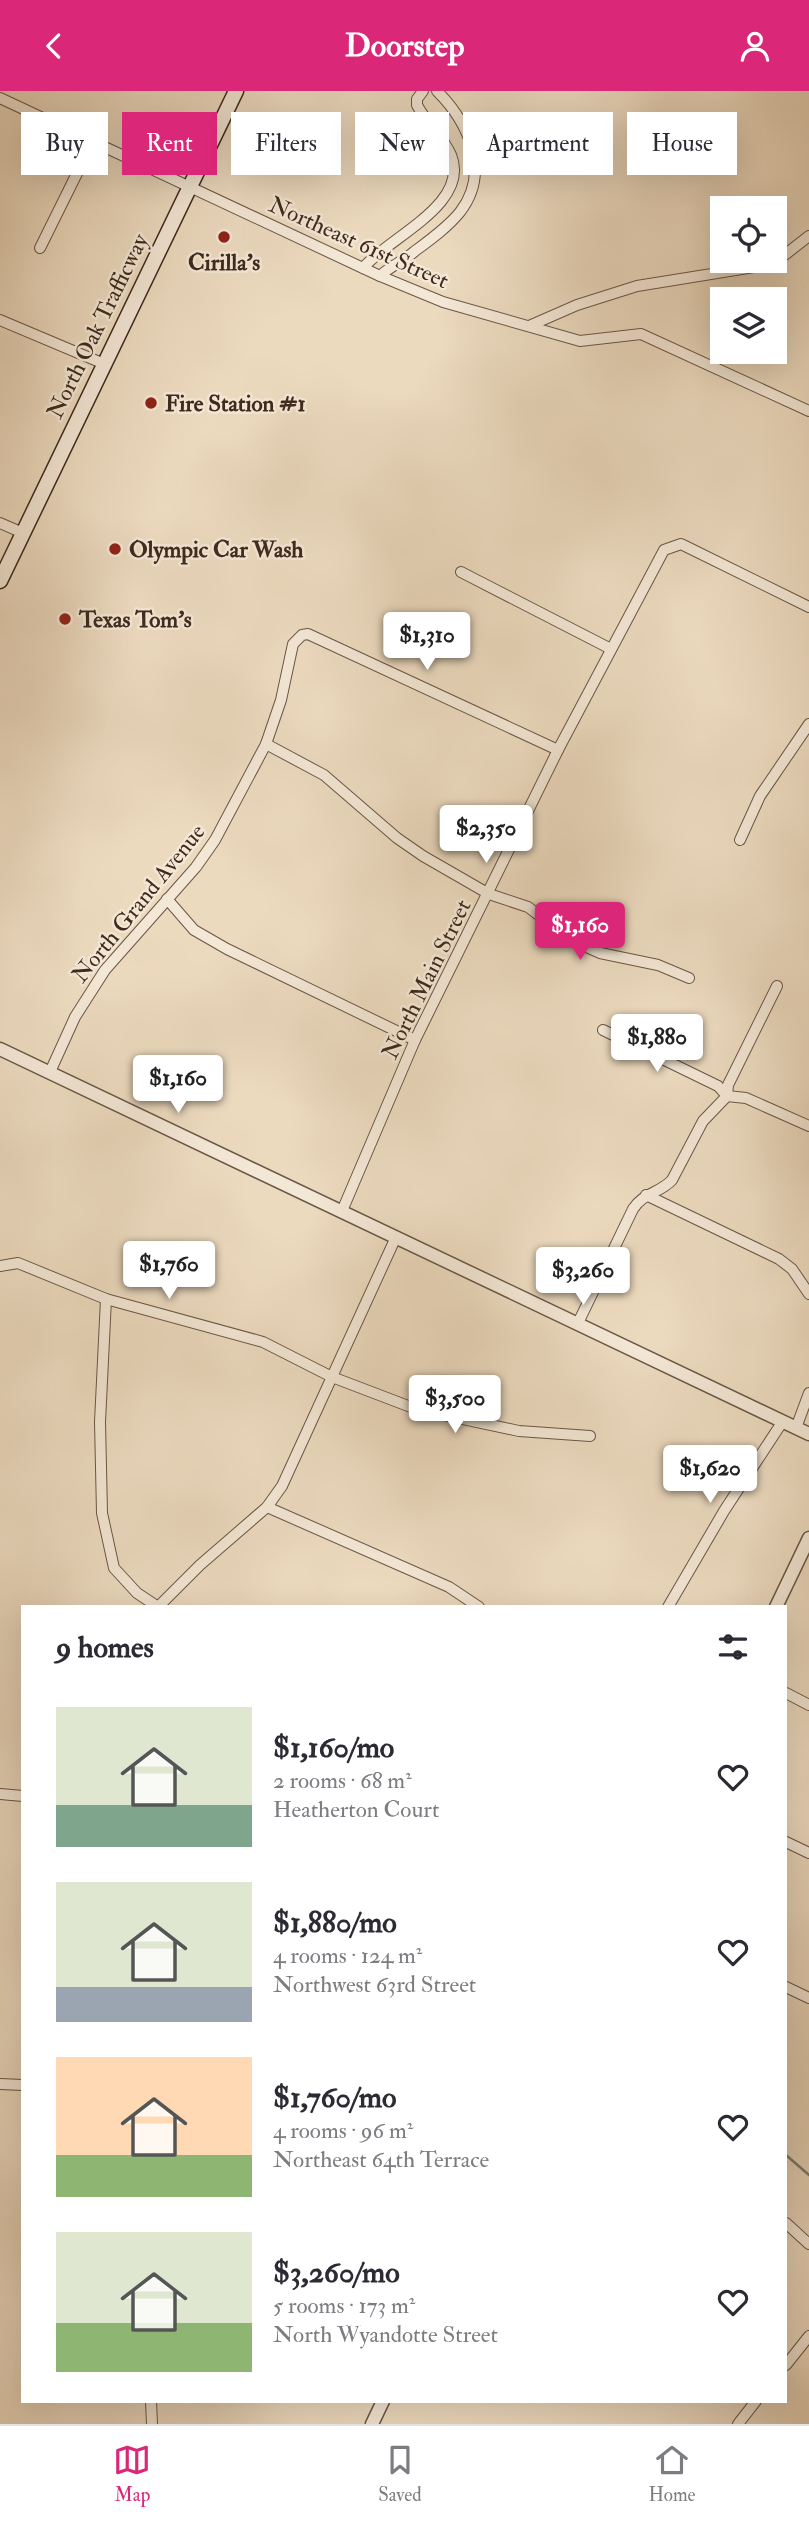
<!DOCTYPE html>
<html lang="en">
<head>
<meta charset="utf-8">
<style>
  :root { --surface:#fff; --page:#f2f2f3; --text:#2b2b33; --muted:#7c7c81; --line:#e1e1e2; --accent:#db2777 }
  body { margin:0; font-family:"IM FELL Double Pica",serif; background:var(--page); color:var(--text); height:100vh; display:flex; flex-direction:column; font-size:26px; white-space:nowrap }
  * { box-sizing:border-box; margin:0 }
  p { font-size:23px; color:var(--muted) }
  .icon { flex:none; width:38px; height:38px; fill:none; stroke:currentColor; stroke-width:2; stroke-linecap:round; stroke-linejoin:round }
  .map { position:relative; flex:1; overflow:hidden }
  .panel { position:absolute; left:21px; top:1514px; width:766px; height:798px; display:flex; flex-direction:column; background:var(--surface); border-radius:0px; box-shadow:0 7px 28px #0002 }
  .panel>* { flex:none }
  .top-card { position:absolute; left:21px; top:21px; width:768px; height:63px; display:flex; gap:14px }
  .buttons { position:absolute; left:710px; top:105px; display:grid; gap:14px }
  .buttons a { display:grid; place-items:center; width:77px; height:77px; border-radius:0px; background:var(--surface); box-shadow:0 7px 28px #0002; font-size:35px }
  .price { position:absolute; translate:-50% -60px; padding:0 16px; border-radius:7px; background:#fff; color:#222; font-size:23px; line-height:46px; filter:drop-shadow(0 2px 4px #0008) }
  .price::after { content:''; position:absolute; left:50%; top:42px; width:21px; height:16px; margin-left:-10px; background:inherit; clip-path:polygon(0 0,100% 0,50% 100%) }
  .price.active { background:var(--accent); color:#fff }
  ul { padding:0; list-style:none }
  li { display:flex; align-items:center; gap:21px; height:175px; padding:0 35px }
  li span { display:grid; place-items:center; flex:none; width:196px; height:140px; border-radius:0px; color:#555 }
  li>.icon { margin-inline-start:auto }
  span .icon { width:84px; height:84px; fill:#fffc; stroke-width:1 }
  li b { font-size:30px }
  h2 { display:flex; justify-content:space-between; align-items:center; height:84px; padding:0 35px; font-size:30px }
  .chip { padding:0 24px; border-radius:0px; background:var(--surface); box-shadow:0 7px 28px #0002; font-size:24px; line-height:63px }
  .chip.active { background:var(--accent); color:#fff }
  header { display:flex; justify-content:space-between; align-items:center; height:91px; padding:0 35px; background:var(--accent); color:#fff; font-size:32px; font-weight:700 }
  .tab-bar { display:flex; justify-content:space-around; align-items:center; height:98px; border-top:2px solid var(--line); background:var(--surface); font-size:19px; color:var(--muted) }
  .tab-bar a { display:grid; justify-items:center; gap:4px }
  .tab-bar .active { color:var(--accent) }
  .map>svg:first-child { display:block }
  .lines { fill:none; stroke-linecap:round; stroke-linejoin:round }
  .stream { stroke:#768172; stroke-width:2.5 }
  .minor-casing { stroke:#6a5646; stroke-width:12 }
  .tertiary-casing { stroke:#6a5646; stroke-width:15 }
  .secondary-casing { stroke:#3f2a1d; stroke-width:17 }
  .minor { stroke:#f3e7d5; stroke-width:10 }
  .tertiary { stroke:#f3e7d5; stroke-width:12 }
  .secondary { stroke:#f3e7d5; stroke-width:14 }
  .poi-dot { fill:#8f2418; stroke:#f3e7d5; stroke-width:2.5 }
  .labels { text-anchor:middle; stroke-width:5; stroke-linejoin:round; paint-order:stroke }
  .street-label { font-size:23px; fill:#3f2a1d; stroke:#f3e7d5 }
  .poi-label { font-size:23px; font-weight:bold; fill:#3f2a1d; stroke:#f3e7d5; text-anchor:start }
</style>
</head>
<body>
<header><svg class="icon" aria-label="back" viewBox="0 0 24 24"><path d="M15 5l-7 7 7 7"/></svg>Doorstep<svg class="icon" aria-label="person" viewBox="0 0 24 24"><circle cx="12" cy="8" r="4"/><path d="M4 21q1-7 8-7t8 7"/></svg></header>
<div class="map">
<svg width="809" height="2333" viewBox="0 0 809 2333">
  <rect width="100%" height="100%" fill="#ecdabf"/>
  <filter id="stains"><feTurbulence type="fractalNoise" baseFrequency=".00286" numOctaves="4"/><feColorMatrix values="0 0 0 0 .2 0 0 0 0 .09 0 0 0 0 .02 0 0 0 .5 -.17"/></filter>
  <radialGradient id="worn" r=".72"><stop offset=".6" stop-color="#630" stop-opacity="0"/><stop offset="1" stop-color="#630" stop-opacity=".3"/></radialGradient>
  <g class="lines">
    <path class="stream" d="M786 2064 809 2084"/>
    <g class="minor-casing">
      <g id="minor">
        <path d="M0 7 380 185 443 211 580 250 641 243 809 320"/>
        <path d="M40 157 93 50"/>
        <path d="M363 177C389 146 471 113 451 64 443 45 426 32 417 14V8L423 0"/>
        <path d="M380 185C390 175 404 170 415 160 430 149 448 136 460 121 491 81 469 32 437 0"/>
        <path d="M0 229 102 272"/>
        <path d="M529 235 577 214 637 195 773 173 809 145"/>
        <path d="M0 432 23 442"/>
        <path d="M461 481 611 558"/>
        <path d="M266 653 324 684 397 747 423 765 489 803 528 816 573 850 600 862 658 874 689 887"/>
        <path d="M740 749 760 705 809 633"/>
        <path d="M167 808 194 839 227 858 415 949"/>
        <path d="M603 939 718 995 727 1005 746 1007 809 1035"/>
        <path d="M50 981 75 926 105 879 196 776 215 749 266 653 281 609 293 553 302 544 308 543 558 659"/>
        <path d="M646 1104 779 1168 792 1178 809 1203"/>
        <path d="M342 1120 415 949 558 659 664 459 681 453 809 516"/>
        <path d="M0 1175 18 1172 106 1208 263 1251 332 1286 416 1318 519 1340 590 1345"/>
        <path d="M106 1208 100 1331 102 1422 114 1477 137 1502 158 1516"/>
        <path d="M578 1232 633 1118C643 1102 660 1102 672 1089L703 1030 727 1005 728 994 777 895"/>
        <path d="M796 1337 809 1302"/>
        <path d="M267 1416 449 1496 479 1516"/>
        <path d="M158 1516 200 1474 267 1416 282 1395 396 1146"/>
        <path d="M668 1516 724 1420 783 1330"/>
        <path d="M786 1602 809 1614"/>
        <path d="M0 1703 23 1705"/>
        <path d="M786 1751 809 1762"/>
        <path d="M786 1896 809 1907"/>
        <path d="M0 1993 23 1994"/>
        <path d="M786 2132 809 2153"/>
        <path d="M786 2274 809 2245"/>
        <path d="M151 2310 152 2333"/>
        <path d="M738 2333 756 2310"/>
      </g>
    </g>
    <g class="tertiary-casing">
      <g id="tertiary">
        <path d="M0 958 809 1343"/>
        <path d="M776 1516 809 1447"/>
        <path d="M372 2333 383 2310"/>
      </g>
    </g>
    <g class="secondary-casing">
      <path id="secondary" d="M0 490 236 0"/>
    </g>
    <use href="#minor" class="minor"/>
    <use href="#tertiary" class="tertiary"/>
    <use href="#secondary" class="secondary"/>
  </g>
  <g class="poi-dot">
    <circle cx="224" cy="146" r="7"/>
    <circle cx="151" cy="312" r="7"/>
    <circle cx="115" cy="458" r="7"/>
    <circle cx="65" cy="528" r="7"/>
  </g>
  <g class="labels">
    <g class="street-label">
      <text transform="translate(359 151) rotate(24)" y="8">Northeast 61st Street</text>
      <text transform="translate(97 235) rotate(-64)" y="8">North Oak Trafficway</text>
      <text transform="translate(138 812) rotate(-51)" y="8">North Grand Avenue</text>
      <text transform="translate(426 888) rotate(-64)" y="8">North Main Street</text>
    </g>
    <g class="poi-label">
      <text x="224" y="179" text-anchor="middle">Cirilla's</text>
      <text x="165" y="320">Fire Station #1</text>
      <text x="129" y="466">Olympic Car Wash</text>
      <text x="79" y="536">Texas Tom's</text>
    </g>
  </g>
  <rect width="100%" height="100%" filter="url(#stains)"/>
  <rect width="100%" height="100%" fill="url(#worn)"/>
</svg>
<div class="buttons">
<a><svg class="icon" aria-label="locate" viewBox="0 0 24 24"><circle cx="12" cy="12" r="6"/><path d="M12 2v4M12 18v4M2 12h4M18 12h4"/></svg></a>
<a><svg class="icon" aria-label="layers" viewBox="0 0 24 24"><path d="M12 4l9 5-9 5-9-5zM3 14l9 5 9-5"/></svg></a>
</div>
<b class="price" style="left:427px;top:581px">$1,310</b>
<b class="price" style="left:486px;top:774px">$2,350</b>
<b class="price active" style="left:580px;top:871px">$1,160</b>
<b class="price" style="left:657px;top:983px">$1,880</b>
<b class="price" style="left:178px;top:1024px">$1,160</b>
<b class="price" style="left:169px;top:1210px">$1,760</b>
<b class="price" style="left:583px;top:1216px">$3,260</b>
<b class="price" style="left:455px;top:1344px">$3,500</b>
<b class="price" style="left:710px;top:1414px">$1,620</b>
<div class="top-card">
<a class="chip">Buy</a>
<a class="chip active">Rent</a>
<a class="chip">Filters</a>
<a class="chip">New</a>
<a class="chip">Apartment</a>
<a class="chip">House</a>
</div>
<section class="panel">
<h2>9 homes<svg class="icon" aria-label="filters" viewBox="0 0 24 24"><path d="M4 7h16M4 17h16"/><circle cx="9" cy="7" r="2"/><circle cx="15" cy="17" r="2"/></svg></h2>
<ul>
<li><span style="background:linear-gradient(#dfe7d0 70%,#7fa58c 0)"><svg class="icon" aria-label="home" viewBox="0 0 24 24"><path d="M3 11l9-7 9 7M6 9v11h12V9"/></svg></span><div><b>$1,160/mo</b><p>2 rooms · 68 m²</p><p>Heatherton Court</p></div><svg class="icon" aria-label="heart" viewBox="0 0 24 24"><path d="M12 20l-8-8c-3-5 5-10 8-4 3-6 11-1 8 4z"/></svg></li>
<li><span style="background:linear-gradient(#dfe7d0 75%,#9aa5b1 0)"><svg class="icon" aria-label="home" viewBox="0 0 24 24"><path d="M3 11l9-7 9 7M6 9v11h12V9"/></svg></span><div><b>$1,880/mo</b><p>4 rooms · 124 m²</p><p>Northwest 63rd Street</p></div><svg class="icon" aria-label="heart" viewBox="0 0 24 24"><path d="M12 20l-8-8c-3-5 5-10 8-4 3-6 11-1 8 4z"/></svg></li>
<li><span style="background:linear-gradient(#ffd9b3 70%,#8fb573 0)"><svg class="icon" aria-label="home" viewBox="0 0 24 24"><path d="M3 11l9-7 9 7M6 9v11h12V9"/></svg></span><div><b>$1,760/mo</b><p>4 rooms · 96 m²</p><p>Northeast 64th Terrace</p></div><svg class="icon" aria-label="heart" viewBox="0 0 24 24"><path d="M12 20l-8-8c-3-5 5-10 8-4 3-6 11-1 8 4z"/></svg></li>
<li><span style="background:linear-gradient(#dfe7d0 65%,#8fb573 0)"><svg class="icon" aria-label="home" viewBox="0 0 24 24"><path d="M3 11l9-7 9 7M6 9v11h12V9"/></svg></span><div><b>$3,260/mo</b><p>5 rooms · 173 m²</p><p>North Wyandotte Street</p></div><svg class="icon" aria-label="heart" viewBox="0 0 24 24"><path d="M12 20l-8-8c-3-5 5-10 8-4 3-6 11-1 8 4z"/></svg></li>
</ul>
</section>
</div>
<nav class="tab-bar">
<a class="active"><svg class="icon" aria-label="map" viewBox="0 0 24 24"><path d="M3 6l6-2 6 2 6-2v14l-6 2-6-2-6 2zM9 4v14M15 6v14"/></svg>Map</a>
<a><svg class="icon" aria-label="saved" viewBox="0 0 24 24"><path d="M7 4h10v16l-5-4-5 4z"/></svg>Saved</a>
<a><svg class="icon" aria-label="home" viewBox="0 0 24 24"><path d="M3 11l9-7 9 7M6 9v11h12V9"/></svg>Home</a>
</nav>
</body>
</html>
